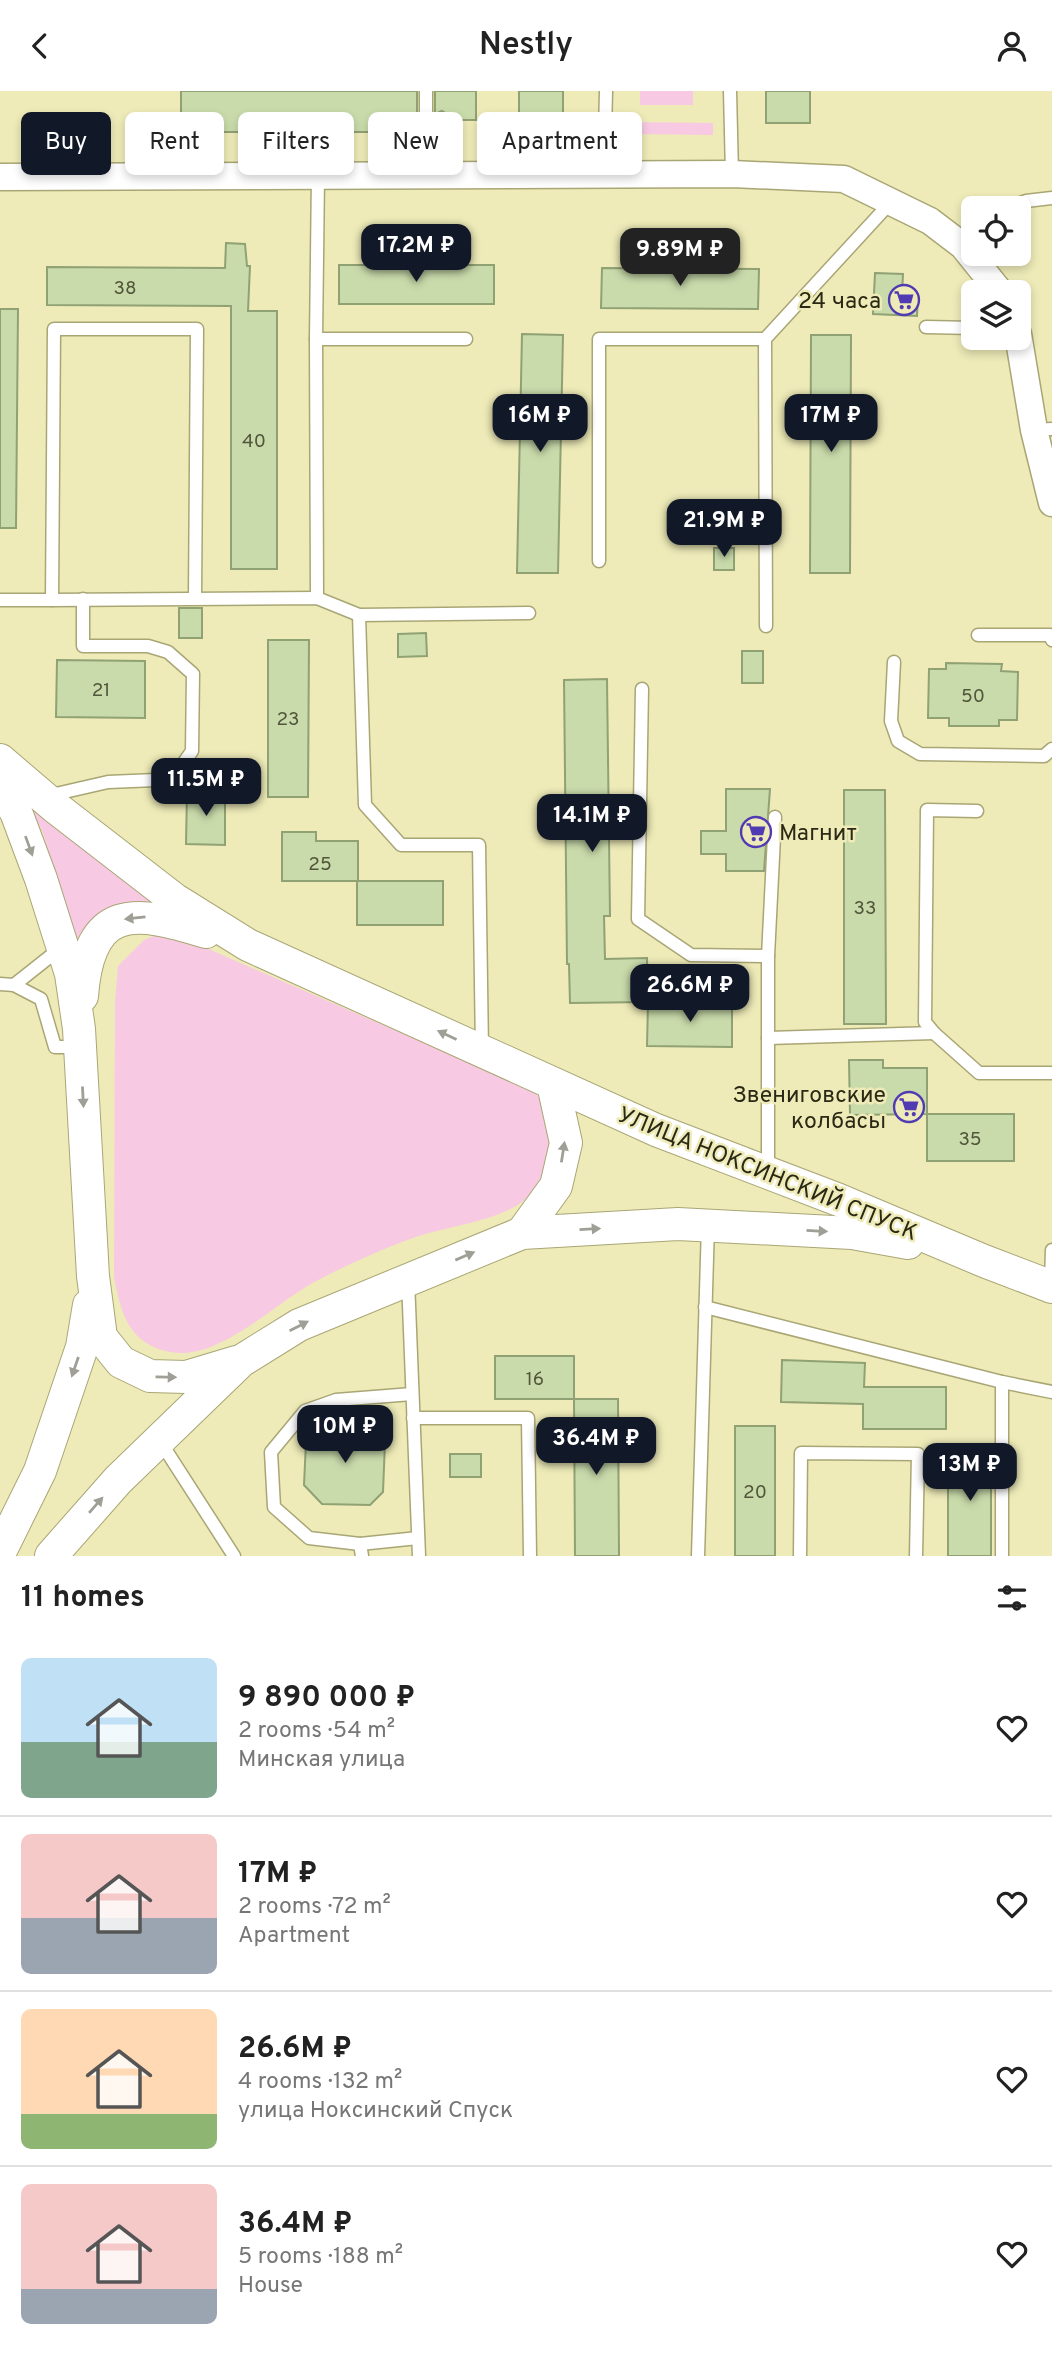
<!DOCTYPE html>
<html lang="en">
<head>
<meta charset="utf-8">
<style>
  :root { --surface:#fff; --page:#f6f6f6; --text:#222; --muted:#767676; --line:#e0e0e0; --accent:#111827 }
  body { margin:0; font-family:Overpass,sans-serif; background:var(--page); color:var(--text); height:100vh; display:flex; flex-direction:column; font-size:26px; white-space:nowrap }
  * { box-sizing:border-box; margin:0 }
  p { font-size:23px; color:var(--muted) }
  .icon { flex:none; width:38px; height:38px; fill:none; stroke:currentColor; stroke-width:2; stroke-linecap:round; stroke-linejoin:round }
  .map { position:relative; height:1465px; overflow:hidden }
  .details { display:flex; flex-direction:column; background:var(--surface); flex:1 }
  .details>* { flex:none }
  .guide { position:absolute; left:21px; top:21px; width:700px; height:63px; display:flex; gap:14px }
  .buttons { position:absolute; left:961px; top:105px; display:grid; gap:14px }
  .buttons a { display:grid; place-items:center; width:70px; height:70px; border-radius:10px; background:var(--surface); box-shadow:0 4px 10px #0003; font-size:35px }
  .price { position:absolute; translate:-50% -60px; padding:0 16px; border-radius:14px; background:var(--accent); color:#fff; font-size:23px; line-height:46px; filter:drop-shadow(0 2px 4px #0008) }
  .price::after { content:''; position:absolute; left:50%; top:42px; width:21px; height:16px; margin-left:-10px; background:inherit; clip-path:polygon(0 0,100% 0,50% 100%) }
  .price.selected { background:#222; color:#fff }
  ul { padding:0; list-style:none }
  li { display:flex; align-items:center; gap:21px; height:175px; padding:0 21px }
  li+li { border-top:2px solid var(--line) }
  li span { display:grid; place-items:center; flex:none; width:196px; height:140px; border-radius:10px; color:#555 }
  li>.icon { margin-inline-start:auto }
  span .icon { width:84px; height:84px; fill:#fffc; stroke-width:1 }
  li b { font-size:30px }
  h2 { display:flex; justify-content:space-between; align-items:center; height:84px; padding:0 21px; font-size:30px }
  .pill { padding:0 24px; border-radius:10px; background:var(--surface); box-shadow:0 4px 10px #0003; font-size:24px; line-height:63px }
  .pill.selected { background:var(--accent); color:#fff }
  header { display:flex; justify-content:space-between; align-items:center; height:91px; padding:0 21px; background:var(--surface); font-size:32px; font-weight:600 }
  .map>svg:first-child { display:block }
  .green { fill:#f8c9e2 }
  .building { fill:#c9dbab; stroke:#90a174; stroke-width:2 }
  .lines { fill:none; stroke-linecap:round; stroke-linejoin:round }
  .service-casing { stroke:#a9a675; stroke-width:15 }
  .minor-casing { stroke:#a9a675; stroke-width:29 }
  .tertiary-casing { stroke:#a9a675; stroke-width:34 }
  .service { stroke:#fff; stroke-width:12 }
  .minor { stroke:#fff; stroke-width:26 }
  .tertiary { stroke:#fff; stroke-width:32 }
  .oneway { fill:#9f9f96 }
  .labels { text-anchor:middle; stroke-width:5; stroke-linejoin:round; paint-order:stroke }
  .number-label { font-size:19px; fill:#52563a }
  .poi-label { font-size:23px; fill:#2a2915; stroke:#eeebb8; text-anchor:end }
  .street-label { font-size:23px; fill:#2a2915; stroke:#eeebb8 }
</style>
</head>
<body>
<header><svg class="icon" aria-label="back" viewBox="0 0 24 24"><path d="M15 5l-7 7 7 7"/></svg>Nestly<svg class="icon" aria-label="person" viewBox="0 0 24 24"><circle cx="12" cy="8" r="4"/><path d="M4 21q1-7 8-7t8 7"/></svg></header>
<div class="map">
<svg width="1052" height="1465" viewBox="0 0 1052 1465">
  <rect width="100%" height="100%" fill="#eeebb8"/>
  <g class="green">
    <rect x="640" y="0" width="53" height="14"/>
    <path d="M628 31 713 32V44L628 43Z"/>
    <path d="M26 710 180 822 78 861 43 742Z"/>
    <path d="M164 841 183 843 213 860 530 998C535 1003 542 1007 545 1013 562 1039 546 1090 523 1110 499 1130 443 1136 413 1147 382 1158 349 1173 320 1188 277 1209 220 1271 170 1261 129 1253 121 1223 114 1186L115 911 118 875 144 849Z"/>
  </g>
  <g class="building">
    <path d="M181 0H417V29H409V41H181Z"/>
    <path d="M435 0H476V29H450L448 24 442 20 435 23Z"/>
    <rect x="519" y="0" width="44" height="31"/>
    <rect x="766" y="0" width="44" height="32"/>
    <path d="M226 152 245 153 247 175H250L248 220H277V478H231V215L47 214V176L225 177Z"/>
    <rect x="339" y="174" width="155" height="39"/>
    <path d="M602 177 759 178 758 218 601 217Z"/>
    <path d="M875 182 903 183 902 203 918 204 917 225 873 223Z"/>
    <path d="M0 218H18L16 437H0Z"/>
    <path d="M522 243 563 244 558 482H517Z"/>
    <path d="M811 244H851L850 482H810Z"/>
    <rect x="714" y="457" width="20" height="22"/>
    <rect x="179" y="517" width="23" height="30"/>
    <path d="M426 542 427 565 398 566V543Z"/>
    <path d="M268 549H309L308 706H268Z"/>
    <rect x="742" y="560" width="21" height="32"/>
    <path d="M57 569 145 570V627L56 626Z"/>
    <path d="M946 572 1002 573 1001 580 1018 581 1017 629H999V635H949V627H928L929 578H946Z"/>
    <path d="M607 588 610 825H604L605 868 647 867 648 911 570 912 569 873H567L564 589Z"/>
    <path d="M726 698H770L764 780H726V763H701V740H726Z"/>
    <path d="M844 699H885L886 933H844Z"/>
    <path d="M187 700H225V754L186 753Z"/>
    <path d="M282 741H316V750H358V790H443V834H357V790H282Z"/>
    <path d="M648 911H732V956L647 955Z"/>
    <path d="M849 969H883V977H927V1023L850 1024Z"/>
    <rect x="927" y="1023" width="87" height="47"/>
    <rect x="495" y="1265" width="79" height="43"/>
    <path d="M782 1269 865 1272 864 1296H946V1338H863V1313L781 1311Z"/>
    <path d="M574 1308H618L619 1465H575Z"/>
    <path d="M325 1334 370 1335 385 1351 383 1401 370 1414 322 1413 304 1394 306 1351Z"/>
    <rect x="735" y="1335" width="40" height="130"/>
    <rect x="948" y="1358" width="43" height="107"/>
    <rect x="450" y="1363" width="31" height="23"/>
  </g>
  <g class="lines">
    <g class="service-casing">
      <g id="service">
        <path d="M426 0V31L431 46 432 83"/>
        <path d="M730 0 732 83"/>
        <path d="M431 46 441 29"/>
        <path d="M604 84 606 0"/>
        <path d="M1008 117 1026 110 1052 107"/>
        <path d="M926 236 973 237"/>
        <path d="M316 248H466"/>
        <path d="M1034 339 1052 338"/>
        <path d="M599 470V248H765"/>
        <path d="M317 507 316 248 318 84"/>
        <path d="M0 509H52L54 238H197L195 507"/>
        <path d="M52 509 317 507 359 524 529 522"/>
        <path d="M359 524 365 714 401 754H479L482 960"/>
        <path d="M766 535 765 248 891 111"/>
        <path d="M978 544H1050L1052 549"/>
        <path d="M894 571 891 630 898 650 920 663 1044 665 1052 658"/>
        <path d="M642 598 638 828 691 864 768 865"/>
        <path d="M47 705 108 691 156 689 178 680 192 660 193 583 168 561 148 555H83V508"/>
        <path d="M977 720 927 719 925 931 934 942 979 982H1052"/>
        <path d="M0 893 14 894 41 908 55 956H79"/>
        <path d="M14 894 62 856"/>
        <path d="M768 947 934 942"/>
        <path d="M768 1079V865L775 726"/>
        <path d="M408 1189 419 1465"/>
        <path d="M1051 1193 1052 1159"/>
        <path d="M705 1216 1002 1291V1465"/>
        <path d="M1002 1291 1052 1301"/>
        <path d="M413 1327H528L530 1465"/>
        <path d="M160 1350 234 1465"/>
        <path d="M360 1453 309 1447 274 1416 271 1361 305 1320 336 1309 412 1303"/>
        <path d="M362 1465 360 1453 418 1447"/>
        <path d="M698 1465 708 1134"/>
        <path d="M800 1465 801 1362 918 1363 916 1465"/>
      </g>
    </g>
    <g class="minor-casing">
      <g id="minor">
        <path d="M0 86 732 83 844 88 930 130 963 155 1000 201"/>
        <path d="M1018 243 1034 339 1052 412"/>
      </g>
    </g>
    <g class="tertiary-casing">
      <g id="tertiary">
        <path d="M0 669 55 716 174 808 248 854 656 1039 839 1109 984 1170 1052 1196"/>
        <path d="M0 694 16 721 41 788 71 883 79 938 93 1185 101 1246 121 1271 150 1285 186 1286 236 1271"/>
        <path d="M82 905C89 813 133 818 206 841"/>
        <path d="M522 1142 556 1095 566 1052 553 993"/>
        <path d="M0 1461 40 1380 82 1256 89 1214"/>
        <path d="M51 1465 118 1389 241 1270 299 1234 522 1142 678 1133 852 1142 908 1152"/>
      </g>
    </g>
    <use href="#service" class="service"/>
    <use href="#minor" class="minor"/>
    <use href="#tertiary" class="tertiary"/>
  </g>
  <defs><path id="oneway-solid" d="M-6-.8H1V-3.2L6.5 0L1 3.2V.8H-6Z" transform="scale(1.75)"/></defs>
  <g class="oneway">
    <use href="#oneway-solid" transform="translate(29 755) rotate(70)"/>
    <use href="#oneway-solid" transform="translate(135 827) rotate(174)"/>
    <use href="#oneway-solid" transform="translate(447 944) rotate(-155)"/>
    <use href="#oneway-solid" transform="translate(83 1006) rotate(87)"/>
    <use href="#oneway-solid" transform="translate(563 1061) rotate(-81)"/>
    <use href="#oneway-solid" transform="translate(590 1138) rotate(-3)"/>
    <use href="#oneway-solid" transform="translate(817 1140) rotate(3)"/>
    <use href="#oneway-solid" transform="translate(465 1165) rotate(-23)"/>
    <use href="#oneway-solid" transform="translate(299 1235) rotate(-27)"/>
    <use href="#oneway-solid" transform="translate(75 1276) rotate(109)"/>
    <use href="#oneway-solid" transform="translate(166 1286) rotate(1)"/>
    <use href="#oneway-solid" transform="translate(96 1414) rotate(-49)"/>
  </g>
  <defs>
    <g id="supermarket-ring" transform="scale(1.575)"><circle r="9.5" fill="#eeebb8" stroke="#513bb3" stroke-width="1.5"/><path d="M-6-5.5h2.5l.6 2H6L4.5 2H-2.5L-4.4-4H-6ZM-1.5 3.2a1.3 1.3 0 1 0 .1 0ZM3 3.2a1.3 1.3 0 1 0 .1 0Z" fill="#513bb3"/></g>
  </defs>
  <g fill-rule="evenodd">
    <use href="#supermarket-ring" x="904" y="209"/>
    <use href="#supermarket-ring" x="756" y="741"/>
    <use href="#supermarket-ring" x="909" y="1016"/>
  </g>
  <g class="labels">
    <g class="number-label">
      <text x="125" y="203">38</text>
      <text x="254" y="356">40</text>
      <text x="101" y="605">21</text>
      <text x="973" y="611">50</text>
      <text x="288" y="634">23</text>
      <text x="320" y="779">25</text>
      <text x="865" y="823">33</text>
      <text x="970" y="1054">35</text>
      <text x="535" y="1294">16</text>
      <text x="755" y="1407">20</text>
    </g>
    <g class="poi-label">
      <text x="881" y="217">24 часа</text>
      <text x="779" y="749" text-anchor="start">Магнит</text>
      <text x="886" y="1011">Звениговские<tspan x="886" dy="26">колбасы</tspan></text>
    </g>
    <g class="street-label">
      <text transform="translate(768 1082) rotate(22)" y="8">УЛИЦА НОКСИНСКИЙ СПУСК</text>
    </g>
  </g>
</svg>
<div class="buttons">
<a><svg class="icon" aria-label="locate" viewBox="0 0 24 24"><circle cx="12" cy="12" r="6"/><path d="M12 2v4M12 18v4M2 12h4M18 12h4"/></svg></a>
<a><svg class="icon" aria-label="layers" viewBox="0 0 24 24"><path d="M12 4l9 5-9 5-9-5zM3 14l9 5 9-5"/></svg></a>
</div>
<b class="price" style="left:416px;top:193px">17.2M ₽</b>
<b class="price selected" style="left:680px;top:197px">9.89M ₽</b>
<b class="price" style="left:540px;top:363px">16M ₽</b>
<b class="price" style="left:831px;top:363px">17M ₽</b>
<b class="price" style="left:724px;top:468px">21.9M ₽</b>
<b class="price" style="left:206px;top:727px">11.5M ₽</b>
<b class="price" style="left:592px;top:763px">14.1M ₽</b>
<b class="price" style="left:690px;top:933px">26.6M ₽</b>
<b class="price" style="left:345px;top:1374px">10M ₽</b>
<b class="price" style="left:596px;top:1386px">36.4M ₽</b>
<b class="price" style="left:970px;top:1412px">13M ₽</b>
<div class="guide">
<a class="pill selected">Buy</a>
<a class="pill">Rent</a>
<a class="pill">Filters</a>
<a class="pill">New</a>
<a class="pill">Apartment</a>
</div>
</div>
<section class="details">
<h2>11 homes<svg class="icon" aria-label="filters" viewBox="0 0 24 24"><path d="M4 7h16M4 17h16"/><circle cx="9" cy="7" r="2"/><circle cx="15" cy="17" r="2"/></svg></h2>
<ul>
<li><span style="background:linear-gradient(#bfe0f5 60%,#7fa58c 0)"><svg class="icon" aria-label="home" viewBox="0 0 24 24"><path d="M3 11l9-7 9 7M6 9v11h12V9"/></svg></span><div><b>9 890 000 ₽</b><p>2 rooms · 54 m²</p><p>Минская улица</p></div><svg class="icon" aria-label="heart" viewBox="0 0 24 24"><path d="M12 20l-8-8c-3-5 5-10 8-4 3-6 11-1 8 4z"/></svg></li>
<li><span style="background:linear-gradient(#f6c9c9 60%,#9aa5b1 0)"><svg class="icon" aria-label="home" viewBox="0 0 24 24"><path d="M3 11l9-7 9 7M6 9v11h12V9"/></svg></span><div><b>17M ₽</b><p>2 rooms · 72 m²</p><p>Apartment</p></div><svg class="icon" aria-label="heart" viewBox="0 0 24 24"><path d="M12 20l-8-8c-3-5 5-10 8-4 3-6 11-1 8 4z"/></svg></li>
<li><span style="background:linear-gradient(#ffd9b3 75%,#8fb573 0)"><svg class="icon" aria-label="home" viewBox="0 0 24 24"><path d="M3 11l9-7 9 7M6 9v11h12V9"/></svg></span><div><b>26.6M ₽</b><p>4 rooms · 132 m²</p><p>улица Ноксинский Спуск</p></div><svg class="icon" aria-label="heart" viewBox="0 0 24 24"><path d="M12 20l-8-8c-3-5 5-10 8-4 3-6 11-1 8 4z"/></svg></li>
<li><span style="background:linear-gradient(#f6c9c9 75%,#9aa5b1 0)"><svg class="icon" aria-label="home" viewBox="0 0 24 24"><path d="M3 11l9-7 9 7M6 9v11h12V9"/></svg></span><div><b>36.4M ₽</b><p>5 rooms · 188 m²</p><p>House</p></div><svg class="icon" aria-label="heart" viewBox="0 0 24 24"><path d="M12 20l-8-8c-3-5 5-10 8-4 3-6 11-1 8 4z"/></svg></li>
</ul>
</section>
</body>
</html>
